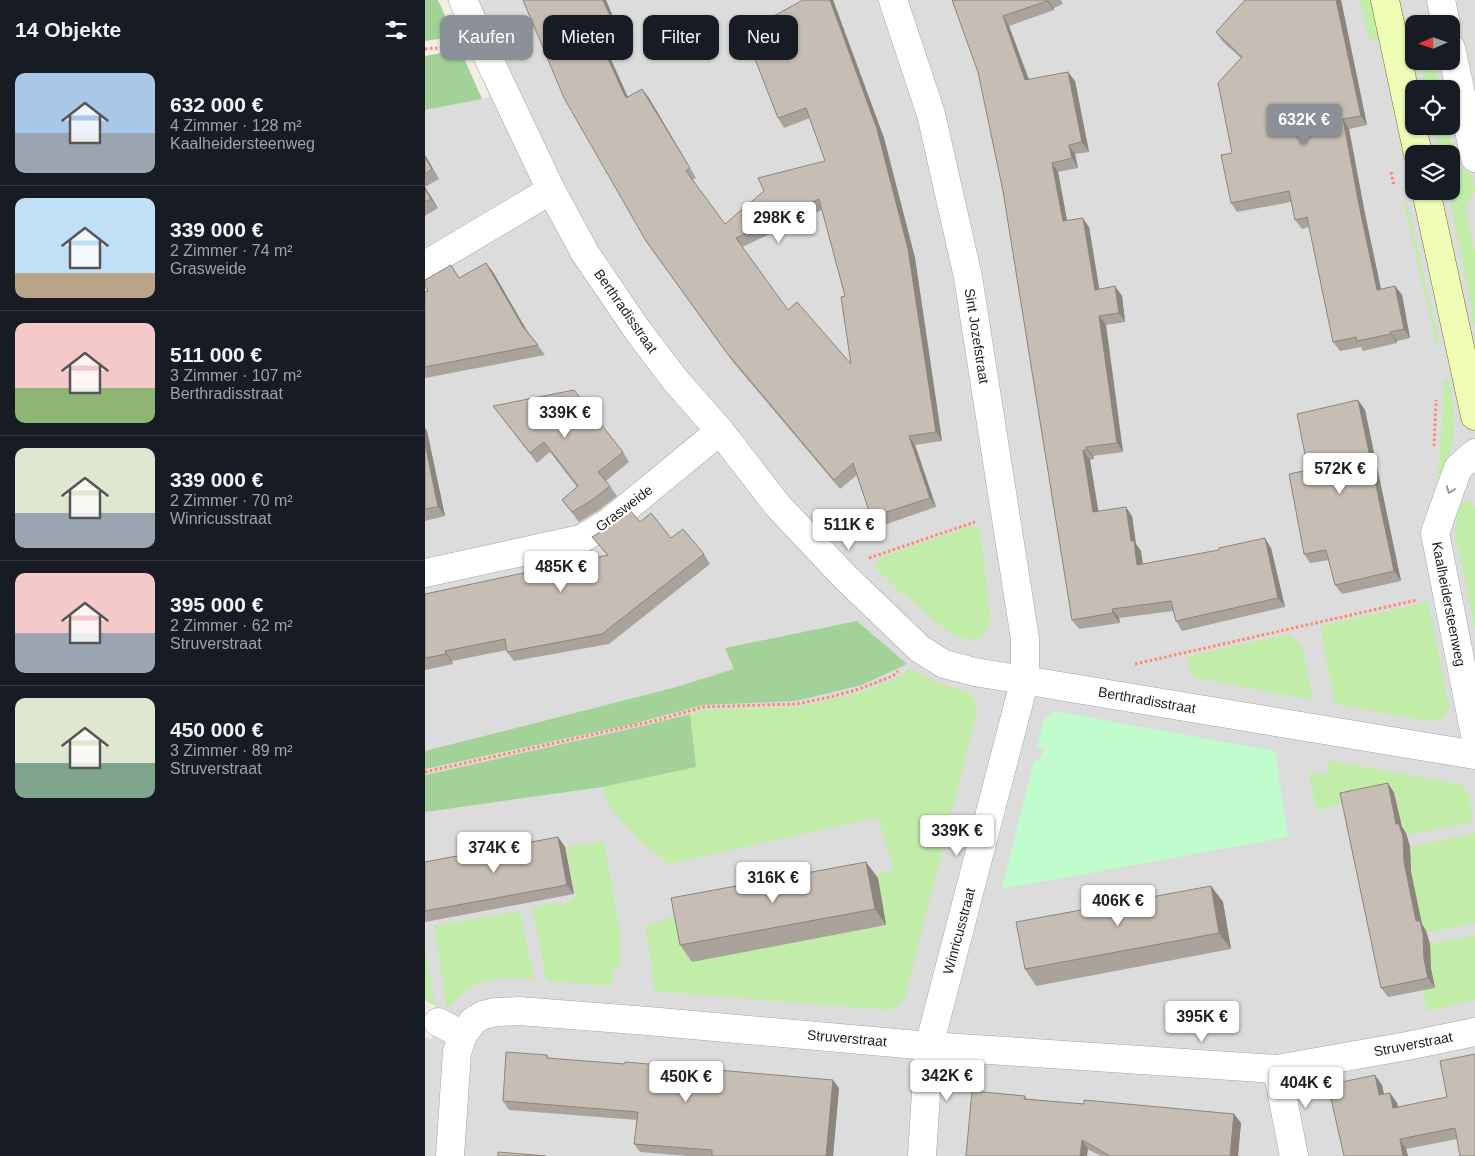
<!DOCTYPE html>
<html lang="de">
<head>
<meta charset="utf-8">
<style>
  :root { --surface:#171b24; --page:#242831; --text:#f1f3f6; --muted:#9ea1a6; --line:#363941; --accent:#8c9099 }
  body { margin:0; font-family:Arial,sans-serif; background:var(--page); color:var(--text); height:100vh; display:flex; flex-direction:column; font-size:19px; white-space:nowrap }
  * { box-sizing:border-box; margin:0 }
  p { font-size:16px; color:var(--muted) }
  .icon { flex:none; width:28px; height:28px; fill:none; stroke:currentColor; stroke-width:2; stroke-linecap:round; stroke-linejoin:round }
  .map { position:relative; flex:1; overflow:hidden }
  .sheet { display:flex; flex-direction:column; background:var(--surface); width:425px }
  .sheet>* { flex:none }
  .hud { position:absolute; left:15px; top:15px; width:475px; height:45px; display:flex; gap:10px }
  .needle { width:32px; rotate:267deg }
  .tools { position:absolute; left:980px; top:15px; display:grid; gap:10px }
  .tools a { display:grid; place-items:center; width:55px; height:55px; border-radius:10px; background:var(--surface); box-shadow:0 1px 4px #0004; font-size:25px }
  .price { position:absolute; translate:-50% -42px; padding:0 11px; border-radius:5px; background:#fff; color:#222; font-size:16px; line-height:32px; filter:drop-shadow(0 1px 2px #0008) }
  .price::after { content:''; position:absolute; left:50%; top:30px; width:15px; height:11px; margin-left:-8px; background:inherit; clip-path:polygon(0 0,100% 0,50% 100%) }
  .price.current { background:var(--accent); color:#fff }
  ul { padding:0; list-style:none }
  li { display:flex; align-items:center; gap:15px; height:125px; padding:0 15px }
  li+li { border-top:1px solid var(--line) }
  li span { display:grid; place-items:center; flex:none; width:140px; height:100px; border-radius:10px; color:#555 }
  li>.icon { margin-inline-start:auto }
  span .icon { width:60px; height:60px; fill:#fffc; stroke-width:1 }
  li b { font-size:21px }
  h2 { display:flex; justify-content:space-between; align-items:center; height:60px; padding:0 15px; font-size:21px }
  .pill { padding:0 18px; border-radius:10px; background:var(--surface); box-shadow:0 1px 4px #0004; font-size:18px; line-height:45px }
  .pill.current { background:var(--accent); color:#fff }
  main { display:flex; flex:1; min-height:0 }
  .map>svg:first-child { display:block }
  .residential { fill:#dddcdc; fill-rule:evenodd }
  .grass { fill:#c2eda9 }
  .forest { fill:#a2d298 }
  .park { fill:#c1fccd }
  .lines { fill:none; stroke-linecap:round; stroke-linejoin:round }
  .street-casing { stroke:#a6a6a6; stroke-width:29 }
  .secondary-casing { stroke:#607d00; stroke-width:29 }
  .path { stroke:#ff8a68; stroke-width:3; stroke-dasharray:2.5 2.5; stroke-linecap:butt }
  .street { stroke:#fff; stroke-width:28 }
  .secondary { stroke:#f0fdb7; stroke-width:28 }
  .wall { fill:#aaa39b; fill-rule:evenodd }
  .shaded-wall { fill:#8b857e }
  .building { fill:#c6beb4; stroke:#8b857e; fill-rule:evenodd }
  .oneway { stroke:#9a9a9a }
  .labels { text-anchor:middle; stroke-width:4.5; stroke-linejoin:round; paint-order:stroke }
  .street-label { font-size:14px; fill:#1f1f1f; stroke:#fff }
</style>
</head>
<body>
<main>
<section class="sheet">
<h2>14 Objekte<svg class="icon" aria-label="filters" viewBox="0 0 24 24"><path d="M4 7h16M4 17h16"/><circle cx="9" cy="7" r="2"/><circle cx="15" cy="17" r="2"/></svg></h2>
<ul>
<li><span style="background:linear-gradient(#a9c7e8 60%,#9aa5b1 0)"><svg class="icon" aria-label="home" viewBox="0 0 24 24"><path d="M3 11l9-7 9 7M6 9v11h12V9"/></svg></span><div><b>632 000 €</b><p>4 Zimmer · 128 m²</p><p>Kaalheidersteenweg</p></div></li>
<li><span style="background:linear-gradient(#bfe0f5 75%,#b9a48a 0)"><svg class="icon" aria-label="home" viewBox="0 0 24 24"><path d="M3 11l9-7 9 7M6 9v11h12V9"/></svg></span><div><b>339 000 €</b><p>2 Zimmer · 74 m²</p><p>Grasweide</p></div></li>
<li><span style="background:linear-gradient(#f6c9c9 65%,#8fb573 0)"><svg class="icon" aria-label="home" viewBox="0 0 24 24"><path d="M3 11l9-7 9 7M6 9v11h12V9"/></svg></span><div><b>511 000 €</b><p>3 Zimmer · 107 m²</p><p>Berthradisstraat</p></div></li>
<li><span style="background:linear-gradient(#dfe7d0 65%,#9aa5b1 0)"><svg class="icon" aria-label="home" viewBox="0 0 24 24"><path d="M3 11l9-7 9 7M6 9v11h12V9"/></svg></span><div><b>339 000 €</b><p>2 Zimmer · 70 m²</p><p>Winricusstraat</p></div></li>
<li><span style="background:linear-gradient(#f6c9c9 60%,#9aa5b1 0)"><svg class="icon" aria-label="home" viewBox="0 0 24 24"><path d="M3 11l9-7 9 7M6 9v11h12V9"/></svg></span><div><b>395 000 €</b><p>2 Zimmer · 62 m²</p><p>Struverstraat</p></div></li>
<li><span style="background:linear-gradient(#dfe7d0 65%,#7fa58c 0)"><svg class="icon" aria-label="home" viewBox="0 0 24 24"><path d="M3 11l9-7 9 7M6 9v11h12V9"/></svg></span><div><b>450 000 €</b><p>3 Zimmer · 89 m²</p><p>Struverstraat</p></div></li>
</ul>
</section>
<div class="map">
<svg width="1050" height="1156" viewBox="0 0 1050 1156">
  <rect width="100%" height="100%" fill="#f1eee5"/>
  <path class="residential" d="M24 0H1050V1156H0V1038L7 1039 12 1025 10 1006 0 1000V110L65 97ZM989 24H1026V61H989ZM989 89H1026V126H989ZM989 154H1026V191H989Z"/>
  <g class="grass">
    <path d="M935 0H946L954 38 944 40Z"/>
    <path d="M995 61H1010L1015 89H1001Z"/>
    <path d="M1009 126H1023L1031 165 1048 175 1050 191 1040 206 1050 252V326L1023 191H1026V154H1015Z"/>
    <path d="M982 203 1015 346 1012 347 979 204Z"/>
    <path d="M1022 379C1025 384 1026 391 1027 398 1033 425 1029 450 1017 475H1015L1013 473 1018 406V380Z"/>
    <path d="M1046 501 1049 505 1050 508V628L1030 532 1034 504Z"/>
    <path d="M547 526 554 528 560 564 559 565 566 618C552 672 497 609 478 592L475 593 451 568 450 566 456 557Z"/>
    <path d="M1003 602 1024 706 1020 717 1011 721H1003L910 704 895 626Z"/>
    <path d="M865 634 878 648 888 700 766 677 762 656Z"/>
    <path d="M485 668 513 683 545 693 548 697 553 707 480 998C475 1005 472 1009 463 1010L230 991 220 924 240 920 261 907 469 871 453 817 244 864 213 839 185 807 177 787 270 767 265 714 279 710 371 707 402 701 434 693 469 679Z"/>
    <path d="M903 760 1034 784 1041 789 1043 792 1049 822 982 835 981 833 978 834 969 793 891 810 884 774H903Z"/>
    <path d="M1050 833V923L1002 932 1001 931H998L981 849H984L985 847Z"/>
    <path d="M179 842 196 938 195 966 186 969 188 986 122 981 107 908 129 902 141 904 151 895 141 847Z"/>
    <path d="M95 911 109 979C69 976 50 977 22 1009L9 926Z"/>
    <path d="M1050 935V1000L1002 1011 997 990 1001 947 1005 946V944Z"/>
    <path d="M0 944 10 1006 0 1000Z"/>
  </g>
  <g class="forest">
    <path d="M0 0H13L30 38H19L0 41Z"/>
    <path d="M17 53 28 55 39 58 57 99 0 110V56Z"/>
    <path d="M432 621 482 664 437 685 371 701 278 705 208 724 0 769V751L248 688 309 669 300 648Z"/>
    <path d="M265 714 271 767 177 787 0 812V775L218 726Z"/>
  </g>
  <path class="park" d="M629 711 850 751 863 837 577 889 609 760 615 761 619 748 612 747 619 720Z"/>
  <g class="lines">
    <g class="street-casing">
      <g id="street">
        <path d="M38 0 61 53 126 190 160 253 213 331 251 381 295 431 353 506 419 576 495 649 519 664 550 672 1050 755"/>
        <path d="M468 0 506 114 543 277 600 639V679L504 1046 497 1156"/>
        <path d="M1016 0 1021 24"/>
        <path d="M1026 48 1050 158"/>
        <path d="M0 265 126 190"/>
        <path d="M1050 453 1033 468 1010 533 1050 735"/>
        <path d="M0 573 156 539 183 523 295 431"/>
        <path d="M13 1022 38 1035"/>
        <path d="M852 1069 869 1156"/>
        <path d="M25 1156 32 1052 38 1035 48 1021 58 1015 71 1012 94 1011 223 1021 504 1046 852 1069 982 1046 1050 1032"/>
      </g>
    </g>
    <g class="secondary-casing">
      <g id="secondary">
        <path d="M960 0 993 154"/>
        <path d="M1001 191 1050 416"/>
      </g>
    </g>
    <g class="path">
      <path d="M0 49 23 47"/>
      <path d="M966 172 969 185"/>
      <path d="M1009 446 1011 400"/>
      <path d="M444 558 550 522"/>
      <path d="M710 664 992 600"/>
      <path d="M0 772 233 720 278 707 371 704 401 698 431 690 468 676 473 671"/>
    </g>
    <use href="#street" class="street"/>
    <use href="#secondary" class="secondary"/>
  </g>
  <g class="wall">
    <path d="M98 0H181L201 48 184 55 203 97 217 89 224 98 271 178 267 180 300 224 400 161 385 118 359 128 353 118V30L345 18 378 0H408L459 138 490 258 517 441 490 445 511 507 453 527 446 517 432 475 415 489 308 362 227 250ZM397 210 420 296 426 364 363 310 317 247Z"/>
    <path d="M527 0H636L638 4 629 8V10L584 26 604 79 650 81 664 152 650 154 653 168 633 172 642 220 664 227 674 289 697 296 700 322 681 325 698 452 668 456 669 459 665 460 673 511 707 516 711 544 716 551 718 564 846 548 860 607 757 631 751 621 748 611 694 618 695 623 654 629 647 620 578 191 553 72Z"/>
    <path d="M916 0 942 125 924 129 940 214 956 289 970 286 977 295 985 338 972 341V343L938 351 936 347 915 351 908 342 884 227 877 229 870 220 866 202 812 212 806 203 807 153 816 58 797 41 791 32Z"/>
    <path d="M0 155 14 179 0 187 13 208 0 216Z"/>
    <path d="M61 263 68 272 103 332 120 355 0 378V292L35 278Z"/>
    <path d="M933 400 940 410 976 581 917 594 910 585 904 560 885 563 879 554 883 470Z"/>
    <path d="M68 406 198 452 204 462 181 481 192 496 174 510 154 522 137 500 152 487 125 452 112 463Z"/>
    <path d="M0 428 2 431 20 516 0 521Z"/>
    <path d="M215 522 279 554 285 564 184 644 89 661 82 652V650L27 661 28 664 0 670V594L182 555 167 537Z"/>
    <path d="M963 783 969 793 977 827 981 833 985 847 986 872 997 924 1001 931 1005 944 1006 969 1010 988 963 997 956 988Z"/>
    <path d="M133 837 140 847 149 894 0 922V862Z"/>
    <path d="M453 878 461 925 267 962 255 945Z"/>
    <path d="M786 886 798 902 806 949 611 986 600 969Z"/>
    <path d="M122 1055 124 1058 414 1088 408 1156H262L215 1152 209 1144 212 1120 84 1110 78 1101Z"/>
    <path d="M957 1085 959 1094 965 1093 972 1103 973 1107 1022 1097 1032 1139 981 1149 983 1156H919Z"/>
    <path d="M547 1091 600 1096 602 1099 659 1104 809 1114 816 1123 813 1156H676Z"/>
  </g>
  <g class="shaded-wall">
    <path d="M178 0H181L201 48 195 39Z"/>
    <path d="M405 0H408L459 138 490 258 517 441 511 432Z"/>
    <path d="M622 0 629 8V10L622 1Z"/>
    <path d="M911 0H916L942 125 936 116Z"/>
    <path d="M578 16 584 26 607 89 600 80Z"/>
    <path d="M177 46 184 55 207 107 201 98Z"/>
    <path d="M643 72 650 81 664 152 657 142Z"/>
    <path d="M217 89 224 98 271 178 265 168Z"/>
    <path d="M918 119 924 129 940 214 958 299 952 290 934 205Z"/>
    <path d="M644 145 650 154 653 168 647 158Z"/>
    <path d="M0 155 14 179 0 157Z"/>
    <path d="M627 163 633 172 644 231 638 221Z"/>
    <path d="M0 187 13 208 6 199 0 189Z"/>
    <path d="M658 218 664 227 676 299 670 290Z"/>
    <path d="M61 263 68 272 105 337 98 327Z"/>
    <path d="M690 286 697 296 700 322 694 313Z"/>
    <path d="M970 286 977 295 985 338 979 329Z"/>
    <path d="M674 316 681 325 698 452 692 443Z"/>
    <path d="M965 332 972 341V343L966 334Z"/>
    <path d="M933 400 940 410 976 581 969 571Z"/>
    <path d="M0 428 2 431 20 516 13 507 0 443Z"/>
    <path d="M484 436 490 445 511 507 505 498Z"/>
    <path d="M661 447 668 456 669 459 662 450Z"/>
    <path d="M658 450 665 460 675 521 668 512Z"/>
    <path d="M701 507 707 516 711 544 716 551 719 575 712 565 706 541Z"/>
    <path d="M840 538 846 548 860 607 853 598Z"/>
    <path d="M687 609 694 618 695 623 688 613Z"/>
    <path d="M20 651 27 661 28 664 21 654Z"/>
    <path d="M963 783 969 793 977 827 981 833 985 847 986 872 997 924 1001 931 1005 944 1006 969 1010 988 1003 978Z"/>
    <path d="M133 837 140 847 149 894 142 885Z"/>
    <path d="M441 862 453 878 461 925 450 909Z"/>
    <path d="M786 886 798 902 806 949 794 933Z"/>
    <path d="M950 1075 957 1085 961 1105 954 1095Z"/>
    <path d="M408 1080 414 1088 408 1156H401Z"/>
    <path d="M965 1093 972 1103 975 1117 968 1108Z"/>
    <path d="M809 1114 816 1123 813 1156H805Z"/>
    <path d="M975 1139 981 1149 983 1156H978Z"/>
    <path d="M657 1140 663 1149 662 1156H655Z"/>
  </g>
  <g class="building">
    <path d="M98 0H178L195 39 177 46 201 98 217 89 265 168 261 171 300 224 339 191 333 178 400 161 381 108 353 118 323 41 355 29 345 18 378 0H405L452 129 483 249 511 432 484 436 505 498 446 517 428 463 409 480 302 353 221 241 139 98ZM394 199 420 296 416 297 426 364 372 302 363 310 311 238Z"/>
    <path d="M527 0H622V1L578 16 600 80 643 72 657 142 644 145 647 158 627 163 638 221 658 218 670 290 690 286 694 313 674 316 692 443 661 447 662 450H658L668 512 701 507 706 541H709L712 565 794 550V548L840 538 853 598 751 621 746 601 687 609 688 613 647 620 578 191 553 72Z"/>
    <path d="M820 0H911L936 116 918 119 934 205 952 290 970 286 979 329 965 332 966 334 932 341 931 337 908 342 882 217 870 220 864 191 806 203 796 155 807 153 793 83 817 57 791 32Z"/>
    <path d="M0 157 7 169 0 174Z"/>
    <path d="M0 189 6 199 0 202Z"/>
    <path d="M61 263 98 327 113 345 0 367V292L3 291 0 285V280L26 265 34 278Z"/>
    <path d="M149 390 198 452 173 472 185 486 167 500 147 512 137 500 153 486 119 442 105 453 68 406Z"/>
    <path d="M933 400 969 571 910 585 901 550 879 554 864 474 883 470 872 414Z"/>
    <path d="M0 443 13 507 0 509Z"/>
    <path d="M205 510 215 522 226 513 246 538 258 529 279 554 177 634 82 652 80 639 20 651 21 654 0 658V594L183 555 167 537 186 525Z"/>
    <path d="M963 783 971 824H974L978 837 979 862 991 921H995L998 934 999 959 1003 978 956 988 915 793Z"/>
    <path d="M133 837 142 885 0 911V862Z"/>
    <path d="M441 862 450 909 255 945 246 898Z"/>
    <path d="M786 886 794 933 600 969 591 922Z"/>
    <path d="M81 1052 122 1055V1058L200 1064V1062L408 1080 401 1156H287V1150L209 1144 213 1112 78 1101Z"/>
    <path d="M1050 1054V1156H1035L1030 1128 975 1139 978 1156H919L903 1085 950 1075 954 1095 965 1093 968 1108 1022 1097 1015 1061Z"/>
    <path d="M547 1091 600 1096 599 1099 659 1104V1100L809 1114 805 1156H685L657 1140 655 1156H541Z"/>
    <path d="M73 1152 121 1156H73Z"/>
  </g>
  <defs><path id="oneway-chevron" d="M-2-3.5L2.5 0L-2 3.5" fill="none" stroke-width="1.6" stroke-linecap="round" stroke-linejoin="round" transform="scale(1.25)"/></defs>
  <use class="oneway" href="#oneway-chevron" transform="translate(1025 490) rotate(110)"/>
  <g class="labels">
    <g class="street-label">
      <text transform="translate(201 311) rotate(55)" y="5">Berthradisstraat</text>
      <text transform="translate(552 336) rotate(81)" y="5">Sint Jozefstraat</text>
      <text transform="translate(199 508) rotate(-37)" y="5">Grasweide</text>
      <text transform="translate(1024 604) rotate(79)" y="5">Kaalheidersteenweg</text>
      <text transform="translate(722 700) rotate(10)" y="5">Berthradisstraat</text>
      <text transform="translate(534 931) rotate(-75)" y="5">Winricusstraat</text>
      <text transform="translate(422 1038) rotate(5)" y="5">Struverstraat</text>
      <text transform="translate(988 1044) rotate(-11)" y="5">Struverstraat</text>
    </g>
  </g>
</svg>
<div class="tools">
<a><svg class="needle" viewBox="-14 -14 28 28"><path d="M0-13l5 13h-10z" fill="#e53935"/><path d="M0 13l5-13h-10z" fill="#9ea1a6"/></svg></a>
<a><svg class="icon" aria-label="locate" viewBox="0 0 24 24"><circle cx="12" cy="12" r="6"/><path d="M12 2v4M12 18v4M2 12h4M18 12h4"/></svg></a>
<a><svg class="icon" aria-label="layers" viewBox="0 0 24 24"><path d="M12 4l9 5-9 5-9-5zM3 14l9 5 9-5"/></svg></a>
</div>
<b class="price current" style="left:879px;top:146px">632K €</b>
<b class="price" style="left:354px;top:244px">298K €</b>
<b class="price" style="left:140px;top:439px">339K €</b>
<b class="price" style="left:915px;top:495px">572K €</b>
<b class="price" style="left:424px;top:551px">511K €</b>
<b class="price" style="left:136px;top:593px">485K €</b>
<b class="price" style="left:532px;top:857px">339K €</b>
<b class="price" style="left:69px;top:874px">374K €</b>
<b class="price" style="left:348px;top:904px">316K €</b>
<b class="price" style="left:693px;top:927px">406K €</b>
<b class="price" style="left:777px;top:1043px">395K €</b>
<b class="price" style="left:522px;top:1102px">342K €</b>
<b class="price" style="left:261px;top:1103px">450K €</b>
<b class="price" style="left:881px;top:1109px">404K €</b>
<div class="hud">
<a class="pill current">Kaufen</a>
<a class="pill">Mieten</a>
<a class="pill">Filter</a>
<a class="pill">Neu</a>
</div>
</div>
</main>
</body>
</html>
